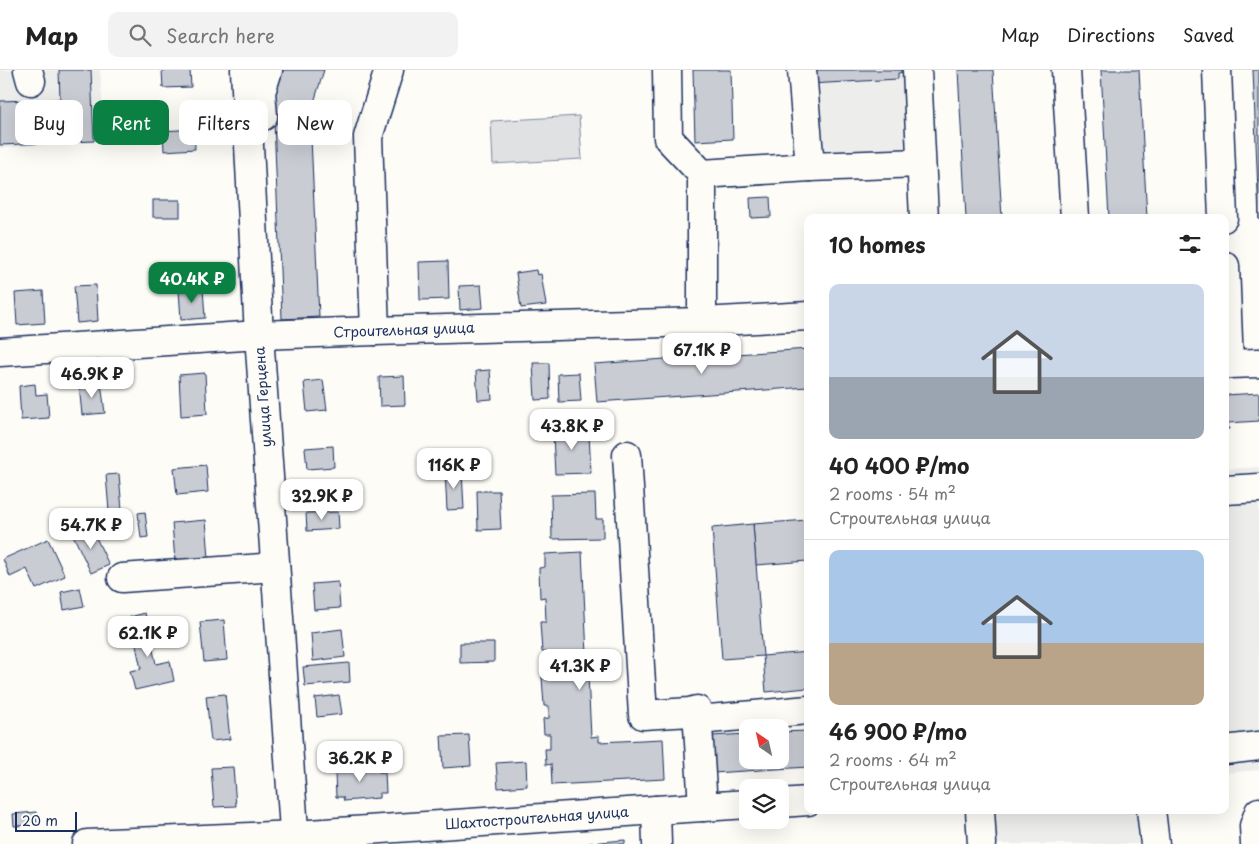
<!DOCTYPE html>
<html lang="en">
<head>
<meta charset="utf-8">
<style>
  :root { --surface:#fff; --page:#f2f2f2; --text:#222; --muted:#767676; --line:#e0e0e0; --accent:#0b8043 }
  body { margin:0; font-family:"Playpen Sans",sans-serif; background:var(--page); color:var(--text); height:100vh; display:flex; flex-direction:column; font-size:19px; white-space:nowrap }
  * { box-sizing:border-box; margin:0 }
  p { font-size:16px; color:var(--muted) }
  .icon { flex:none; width:28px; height:28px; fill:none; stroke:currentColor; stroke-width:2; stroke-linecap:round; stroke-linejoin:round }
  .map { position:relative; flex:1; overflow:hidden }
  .details { position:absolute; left:804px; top:144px; width:425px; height:600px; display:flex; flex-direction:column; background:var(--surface); border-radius:10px; box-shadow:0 5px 20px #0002 }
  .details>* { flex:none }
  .banner { position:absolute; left:15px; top:30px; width:475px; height:45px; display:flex; gap:10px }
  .needle { width:32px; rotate:326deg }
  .fabs { position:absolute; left:739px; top:649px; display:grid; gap:10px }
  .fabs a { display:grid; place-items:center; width:50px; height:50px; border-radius:10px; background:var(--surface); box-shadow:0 5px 20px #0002; font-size:25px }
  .scale { position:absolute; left:15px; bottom:12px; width:62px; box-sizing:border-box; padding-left:5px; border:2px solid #1b2f5e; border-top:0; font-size:14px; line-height:18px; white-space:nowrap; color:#1b2f5e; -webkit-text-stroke:4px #fdfcf7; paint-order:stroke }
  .price { position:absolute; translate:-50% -42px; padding:0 11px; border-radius:10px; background:#fff; color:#222; font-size:16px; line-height:32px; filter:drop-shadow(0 1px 2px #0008) }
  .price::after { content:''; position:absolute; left:50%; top:30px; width:15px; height:11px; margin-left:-8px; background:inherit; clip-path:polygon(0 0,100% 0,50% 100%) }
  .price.current { background:var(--accent); color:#fff }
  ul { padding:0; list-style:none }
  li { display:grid; align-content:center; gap:10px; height:265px; padding:0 25px }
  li+li { border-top:1px solid var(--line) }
  li span { display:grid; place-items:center; height:155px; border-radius:10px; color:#555 }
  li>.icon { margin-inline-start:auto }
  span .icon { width:90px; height:90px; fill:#fffc; stroke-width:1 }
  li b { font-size:21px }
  h2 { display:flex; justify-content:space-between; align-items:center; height:60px; padding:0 25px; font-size:21px }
  .pill { padding:0 18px; border-radius:10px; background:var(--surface); box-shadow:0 5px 20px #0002; font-size:18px; line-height:45px }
  .pill.current { background:var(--accent); color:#fff }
  header { display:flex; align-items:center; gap:30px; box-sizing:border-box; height:70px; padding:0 25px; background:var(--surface); border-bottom:1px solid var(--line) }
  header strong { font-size:24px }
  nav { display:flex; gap:28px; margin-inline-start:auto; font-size:18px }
  .search { width:350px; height:45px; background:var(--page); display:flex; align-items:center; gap:12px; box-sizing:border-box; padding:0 18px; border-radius:10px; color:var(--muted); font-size:19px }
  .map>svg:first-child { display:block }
  .built { fill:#edeeec }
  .green { fill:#e0e1e3; stroke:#7e88a0 }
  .building { fill:#c9ccd3; stroke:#1b2f5e }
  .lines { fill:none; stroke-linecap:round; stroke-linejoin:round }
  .minor-casing { stroke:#1b2f5e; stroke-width:31 }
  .minor { stroke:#fdfcf7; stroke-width:28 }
  .labels { text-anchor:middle; stroke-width:4; stroke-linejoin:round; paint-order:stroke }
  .street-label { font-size:14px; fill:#1b2f5e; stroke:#fdfcf7 }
</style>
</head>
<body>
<header>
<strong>Map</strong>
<div class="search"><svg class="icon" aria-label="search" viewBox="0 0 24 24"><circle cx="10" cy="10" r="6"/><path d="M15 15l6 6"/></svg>Search here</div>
<nav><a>Map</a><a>Directions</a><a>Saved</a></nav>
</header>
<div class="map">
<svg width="1259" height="774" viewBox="0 0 1259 774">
  <rect width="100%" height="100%" fill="#fdfcf7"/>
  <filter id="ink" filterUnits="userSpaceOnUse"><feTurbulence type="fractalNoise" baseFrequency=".02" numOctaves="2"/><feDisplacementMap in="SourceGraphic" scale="10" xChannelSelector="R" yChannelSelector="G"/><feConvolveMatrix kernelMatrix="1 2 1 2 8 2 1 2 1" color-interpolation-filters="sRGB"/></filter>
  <g filter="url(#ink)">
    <g class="built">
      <path d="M0 0H100L105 71 0 78Z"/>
      <path d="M796 0H913L917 102 799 107Z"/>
      <path d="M1259 397V700L1225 703V399Z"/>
      <path d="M994 740H1160L1162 774H995Z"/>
    </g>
    <path class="green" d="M579 46 582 89 493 94 491 51Z"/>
    <g class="building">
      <path d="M59 0H91L94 71 0 75V31L60 29Z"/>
      <path d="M162 0H190L191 17 163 18Z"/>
      <path d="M282 0H324L310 45 319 247 282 249 273 27Z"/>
      <path d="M693 0H731L733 69 695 71Z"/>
      <path d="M810 0H904V2L898 3V9L810 14Z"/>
      <path d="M958 0H993L1002 148H966Z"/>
      <path d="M1101 0H1139L1147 148H1109Z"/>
      <path d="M1253 0H1259V150L1256 73Z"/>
      <path d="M194 59 195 79 164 81 163 61Z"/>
      <path d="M770 127 771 147 751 148 750 128Z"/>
      <rect x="153" y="130" width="27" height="17"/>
      <path d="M448 191 449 229 420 230 419 192Z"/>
      <path d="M536 200 537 205 541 204 546 235 521 238 516 203Z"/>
      <path d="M96 215 98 251 77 253 74 216Z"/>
      <path d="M481 215 483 238 460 240 459 216Z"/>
      <path d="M203 218 205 248 181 250 179 220Z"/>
      <path d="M43 221 45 253 17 255 15 223Z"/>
      <path d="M808 279V317L597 332 594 294Z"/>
      <path d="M533 293H549L550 329 535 330Z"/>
      <path d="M490 300 492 329 478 330 476 301Z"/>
      <path d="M205 303 207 344 181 346 179 305Z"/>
      <path d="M579 303 581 331 559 332 558 304Z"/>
      <path d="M404 306 405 335 380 336 379 307Z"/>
      <path d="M323 310 327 340 307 342 304 312Z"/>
      <path d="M101 313 105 343 82 345 79 315Z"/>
      <path d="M35 314 36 325 47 324 49 348 21 350 19 316Z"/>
      <path d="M1259 323V351L1228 353 1229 359H1225V325Z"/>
      <path d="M563 353H582V364H589L591 403 555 404 553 365 563 364Z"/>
      <path d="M333 376 334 397 307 399 305 378Z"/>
      <path d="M206 395 208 422 177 425 174 398Z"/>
      <path d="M445 401H462L464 439 447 440Z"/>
      <path d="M119 404 122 440 109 441 106 405Z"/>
      <path d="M477 421H499L501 459 478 460Z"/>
      <path d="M595 424 596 449H603V468L552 469 551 425Z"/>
      <path d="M145 442 148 467 141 468 138 443Z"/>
      <path d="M338 442 339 459 307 461 306 443Z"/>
      <path d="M206 450 209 488 175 491 172 453Z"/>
      <path d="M808 450V491L756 495 753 454Z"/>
      <path d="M753 454 763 586 722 589 712 458Z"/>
      <path d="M91 457 109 495 91 503 73 465Z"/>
      <path d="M48 469 65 506 36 519 27 499 10 507 3 489Z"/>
      <path d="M582 482 591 667 599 666V672L663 669 665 709 552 715 551 694 546 695 545 679H550V664H544L543 649 549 648V636H544L542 607H548L547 582H542L540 552H546L545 527 540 528 539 498 545 497V484Z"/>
      <path d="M338 512 340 538 314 540 312 514Z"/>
      <path d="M80 518 84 536 64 540 61 522Z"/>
      <path d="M145 543 156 594 170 591 174 611 135 620 130 601 141 599 130 547Z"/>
      <path d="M224 550 227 590 204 592 200 552Z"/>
      <path d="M342 559 345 587 313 591 311 563Z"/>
      <path d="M460 573H494V592L460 593Z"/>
      <path d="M808 582V618L766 622 763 586Z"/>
      <path d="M349 593 350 612 305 616 303 597Z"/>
      <path d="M225 624 230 669 211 671 206 626Z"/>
      <path d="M339 625 342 644 317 647 315 628Z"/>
      <path d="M808 661V697L713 703 711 666 748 664V690H780V662Z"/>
      <path d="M469 665 471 696 443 698 441 666Z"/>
      <path d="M526 691 527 716 498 718 496 693Z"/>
      <path d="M379 696V702H385L386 723H379V728L344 731 343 727H336L335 703H339V698Z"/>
      <path d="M233 697 236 736 214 737 211 698Z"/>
      <path d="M36 742 37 755 14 756 13 744Z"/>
      <path d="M625 770V774H589V773Z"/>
    </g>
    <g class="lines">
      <g class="minor-casing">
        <g id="minor">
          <path d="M28 0 31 11"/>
          <path d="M245 0 259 265 295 774"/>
          <path d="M667 0 668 68 702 104 810 97 921 93"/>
          <path d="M802 0 810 97"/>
          <path d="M917 0 924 148"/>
          <path d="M1066 0 1075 148"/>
          <path d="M1217 0 1223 148"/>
          <path d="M263 46 261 22 268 0"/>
          <path d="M1225 196 1229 294 1225 295"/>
          <path d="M702 252V104"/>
          <path d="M375 261 368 67 389 0"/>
          <path d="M0 282 259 265 375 261 702 252 808 246"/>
          <path d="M1229 294 1259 293"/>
          <path d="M627 385 643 645 690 642 697 640 703 737"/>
          <path d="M1225 420 1259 418"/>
          <path d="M122 508 275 497"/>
          <path d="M698 650 808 640"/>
          <path d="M1225 680 1259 676"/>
          <path d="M780 733 808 731"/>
          <path d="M656 740 657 774"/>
          <path d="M980 740 982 774"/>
          <path d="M1151 740 1155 774"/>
          <path d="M87 774 295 765 656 740 748 734"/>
          <path d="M1255 774 1254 756 1259 742"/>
        </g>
      </g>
      <use href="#minor" class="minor"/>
    </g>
  </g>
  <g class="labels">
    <g class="street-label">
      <text transform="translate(404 260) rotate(-2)" y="5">Строительная улица</text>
      <text transform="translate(263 327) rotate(-94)" y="5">улица Герцена</text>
      <text transform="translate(537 748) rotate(-4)" y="5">Шахтостроительная улица</text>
    </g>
  </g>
</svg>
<div class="fabs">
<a><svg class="needle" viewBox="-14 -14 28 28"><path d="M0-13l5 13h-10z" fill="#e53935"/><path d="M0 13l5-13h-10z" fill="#767676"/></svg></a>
<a><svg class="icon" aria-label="layers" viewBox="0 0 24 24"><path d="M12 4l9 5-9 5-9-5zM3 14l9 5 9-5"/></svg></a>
</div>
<div class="scale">20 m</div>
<b class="price current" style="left:192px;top:234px">40.4K ₽</b>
<b class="price" style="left:702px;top:305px">67.1K ₽</b>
<b class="price" style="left:92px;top:329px">46.9K ₽</b>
<b class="price" style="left:572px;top:381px">43.8K ₽</b>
<b class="price" style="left:454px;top:420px">116K ₽</b>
<b class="price" style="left:322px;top:451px">32.9K ₽</b>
<b class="price" style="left:91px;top:480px">54.7K ₽</b>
<b class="price" style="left:148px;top:588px">62.1K ₽</b>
<b class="price" style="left:580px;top:621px">41.3K ₽</b>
<b class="price" style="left:360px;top:713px">36.2K ₽</b>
<div class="banner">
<a class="pill">Buy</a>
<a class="pill current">Rent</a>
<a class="pill">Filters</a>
<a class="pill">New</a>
</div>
<section class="details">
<h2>10 homes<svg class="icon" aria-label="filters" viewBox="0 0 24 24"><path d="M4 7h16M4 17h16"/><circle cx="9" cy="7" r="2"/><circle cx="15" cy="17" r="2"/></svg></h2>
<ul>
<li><span style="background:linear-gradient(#c9d6e8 60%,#9aa5b1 0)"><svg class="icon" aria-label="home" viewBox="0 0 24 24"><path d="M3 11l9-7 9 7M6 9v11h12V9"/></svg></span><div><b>40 400 ₽/mo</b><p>2 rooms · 54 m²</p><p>Строительная улица</p></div></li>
<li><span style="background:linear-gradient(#a9c7e8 60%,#b9a48a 0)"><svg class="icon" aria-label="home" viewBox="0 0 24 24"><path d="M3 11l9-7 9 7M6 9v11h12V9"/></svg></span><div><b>46 900 ₽/mo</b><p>2 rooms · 64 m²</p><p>Строительная улица</p></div></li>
</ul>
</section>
</div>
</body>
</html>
